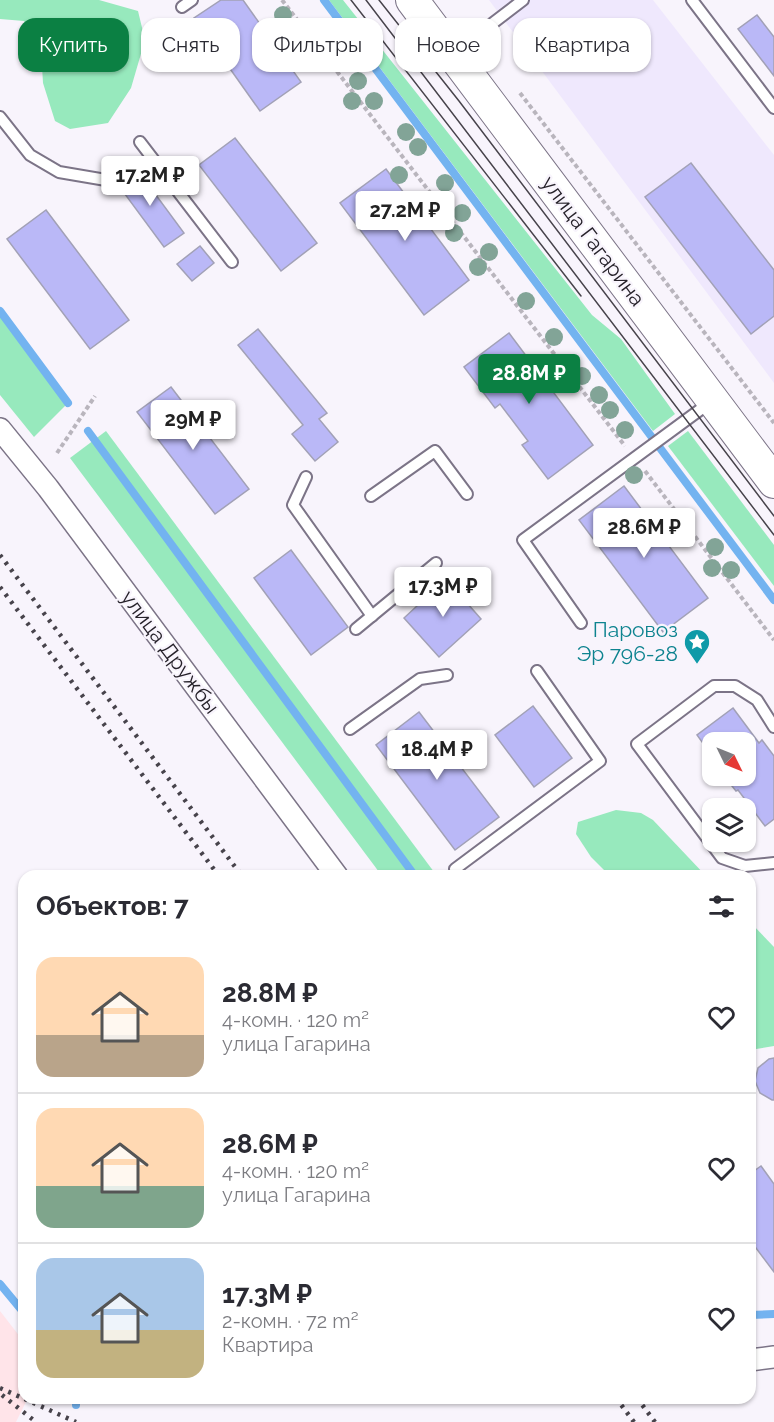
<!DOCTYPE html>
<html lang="ru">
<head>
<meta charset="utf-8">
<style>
  :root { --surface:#fff; --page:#f2f2f3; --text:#2b2b33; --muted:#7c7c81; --line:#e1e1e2; --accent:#0b8043 }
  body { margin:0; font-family:Raleway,sans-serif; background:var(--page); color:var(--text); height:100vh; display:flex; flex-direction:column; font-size:22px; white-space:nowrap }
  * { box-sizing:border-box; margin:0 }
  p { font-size:20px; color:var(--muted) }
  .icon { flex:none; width:33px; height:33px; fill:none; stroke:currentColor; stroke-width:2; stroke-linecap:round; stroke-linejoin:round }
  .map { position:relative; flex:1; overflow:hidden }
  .side { position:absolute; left:18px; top:870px; width:738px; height:534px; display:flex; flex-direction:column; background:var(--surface); border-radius:18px; box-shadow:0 2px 4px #0004 }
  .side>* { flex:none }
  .hud { position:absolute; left:18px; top:18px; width:738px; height:54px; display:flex; gap:12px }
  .needle { width:39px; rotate:133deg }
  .buttons { position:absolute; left:702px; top:732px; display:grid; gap:12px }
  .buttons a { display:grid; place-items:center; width:54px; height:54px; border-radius:12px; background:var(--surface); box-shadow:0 2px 4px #0004; font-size:30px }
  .price { position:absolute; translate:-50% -51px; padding:0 14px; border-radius:6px; background:#fff; color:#222; font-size:20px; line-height:39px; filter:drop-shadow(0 2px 3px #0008) }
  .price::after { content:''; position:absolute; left:50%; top:36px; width:18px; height:14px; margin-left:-9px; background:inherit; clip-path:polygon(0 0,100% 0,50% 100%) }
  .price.active { background:var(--accent); color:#fff }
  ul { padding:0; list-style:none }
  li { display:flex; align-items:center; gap:18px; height:150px; padding:0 18px }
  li+li { border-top:2px solid var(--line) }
  li span { display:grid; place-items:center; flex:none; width:168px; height:120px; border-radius:18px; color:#555 }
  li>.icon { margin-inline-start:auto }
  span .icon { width:72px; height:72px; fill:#fffc; stroke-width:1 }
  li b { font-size:26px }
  h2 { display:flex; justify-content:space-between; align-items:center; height:72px; padding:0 18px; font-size:26px }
  .tag { padding:0 21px; border-radius:18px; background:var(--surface); box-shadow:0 2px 4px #0004; font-size:21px; line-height:54px }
  .tag.active { background:var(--accent); color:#fff }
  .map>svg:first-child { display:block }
  .industrial { fill:#ffe4e9 }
  .education { fill:#efe8fd }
  .green { fill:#97e9bd }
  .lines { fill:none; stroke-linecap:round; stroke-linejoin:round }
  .stream { stroke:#73b3f0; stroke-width:8 }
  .building { fill:#bab8f7; stroke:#a2a1b6; stroke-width:1.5 }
  .lane-casing { stroke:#7c7487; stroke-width:14 }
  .street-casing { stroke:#7c7487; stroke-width:24 }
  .primary-casing { stroke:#7c7487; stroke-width:34 }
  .path { stroke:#b9b5bd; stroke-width:4; stroke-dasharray:4.5 3; stroke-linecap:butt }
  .lane { stroke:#fff; stroke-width:10 }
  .street { stroke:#fff; stroke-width:21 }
  .primary { stroke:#fff; stroke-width:32 }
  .tram { stroke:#47434b; stroke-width:1.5 }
  .rail { stroke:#47434b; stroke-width:4.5; stroke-dasharray:3 6; stroke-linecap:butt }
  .tree { fill:#82a497 }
  .labels { text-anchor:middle; stroke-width:4.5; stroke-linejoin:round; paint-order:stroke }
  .street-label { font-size:21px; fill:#26222a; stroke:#f8f4fc }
  .culture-label { font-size:21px; fill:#0d838f; stroke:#f8f4fc; text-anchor:end }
</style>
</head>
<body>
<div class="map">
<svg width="774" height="1422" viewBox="0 0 774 1422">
  <rect width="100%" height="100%" fill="#f8f4fc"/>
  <path class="industrial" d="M0 1311 24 1342V1398H28L16 1422H0Z"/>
  <path class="education" d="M489 0H653L774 155V383Z"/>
  <g class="green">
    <path d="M0 0H99L138 11 145 40 131 88 108 123 70 129 55 121 43 83 41 50 24 21 0 19Z"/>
    <path d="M329 0H343L592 315 621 339 675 414 653 431Z"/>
    <path d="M0 311 68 403 34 437 0 395Z"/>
    <path d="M106 431 437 876H382L70 458Z"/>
    <path d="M688 431 774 545V586L668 446Z"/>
    <path d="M616 810 641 813 653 820 706 876H610L591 857 576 834 578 822Z"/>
    <path d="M750 922 774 947V1046L750 1050Z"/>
  </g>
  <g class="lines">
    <g class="stream">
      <path d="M324 0 774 600"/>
      <path d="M0 311 68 403"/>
      <path d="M88 431 415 876"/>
      <path d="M0 1284 24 1313"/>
      <path d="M750 1315 774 1314"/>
      <path d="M76 1405V1398"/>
    </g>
  </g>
  <g class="building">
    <path d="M221 0H243L301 82 260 111 194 18Z"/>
    <path d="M757 15 774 37V76L738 29Z"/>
    <path d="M235 138 317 243 281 271 199 165Z"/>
    <path d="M691 163 774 270V316L751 334 645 197Z"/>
    <path d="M136 168 184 233 164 247 116 182Z"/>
    <path d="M386 169 469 280 424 315 340 203Z"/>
    <path d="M46 210 129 320 90 349 7 239Z"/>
    <path d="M200 246 214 263 192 281 177 264Z"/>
    <path d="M258 329 327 413 319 419 338 442 315 461 292 434 303 425 238 345Z"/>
    <path d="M509 333 593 445 548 479 522 445 528 441 500 404 495 408 464 367Z"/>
    <path d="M171 387 249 489 215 514 137 412Z"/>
    <path d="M624 486 708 598 663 632 579 520Z"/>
    <path d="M291 550 348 627 311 655 254 578Z"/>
    <path d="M446 579 481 619 439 657 404 618Z"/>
    <path d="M533 706 572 758 534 787 495 735Z"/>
    <path d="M733 708 759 743 762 740 774 756V819L765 826 738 790 736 791 724 776H746V742H712V756L697 735Z"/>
    <path d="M419 712 499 817 455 850 376 745Z"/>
    <path d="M774 1058V1100H772L760 1093 755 1081 758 1068 769 1059Z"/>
    <path d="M761 1166 774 1184V1272L750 1240V1174Z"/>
  </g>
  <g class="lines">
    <g class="lane-casing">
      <g id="lane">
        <path d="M692 0 774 108"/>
        <path d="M182 7 192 0"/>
        <path d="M455 52 523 0"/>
        <path d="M0 117 30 155 59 172 106 180"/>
        <path d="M140 142 232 262"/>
        <path d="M306 477 293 505 372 616"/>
        <path d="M371 496 435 451 467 494"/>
        <path d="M581 623 523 540 712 401"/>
        <path d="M356 629 436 563"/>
        <path d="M774 727 757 700 735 686H714L637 744 722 858 745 866 774 863"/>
        <path d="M350 729 420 679 447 675"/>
        <path d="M455 869 600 761 537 671"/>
      </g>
    </g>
    <g class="street-casing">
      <g id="street">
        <path d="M0 429 48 488 337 876"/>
        <path d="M750 1360 774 1357"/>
      </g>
    </g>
    <g class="primary-casing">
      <path id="primary" d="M412 0 774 482"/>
    </g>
    <g class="path">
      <path d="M282 0 625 446"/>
      <path d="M520 93 774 423"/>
      <path d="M57 453 95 396"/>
      <path d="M645 471 774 640"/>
    </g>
    <use href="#lane" class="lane"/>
    <use href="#street" class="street"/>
    <use href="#primary" class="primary"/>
    <g class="tram">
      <path d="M351 0 581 296"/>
      <path d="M366 0 774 535"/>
      <path d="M379 0 459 101 774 516"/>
    </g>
    <g class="rail">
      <path d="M0 555 242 876"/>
      <path d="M0 587 219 876"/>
      <path d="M0 1388 76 1422"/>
      <path d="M2 1395 36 1422"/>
      <path d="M616 1398 634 1422"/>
      <path d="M637 1398 655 1422"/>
    </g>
  </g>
  <g class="tree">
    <circle cx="283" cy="15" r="9"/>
    <circle cx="306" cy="42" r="9"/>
    <circle cx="319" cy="58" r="9"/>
    <circle cx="341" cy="60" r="9"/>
    <circle cx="358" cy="81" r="9"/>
    <circle cx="352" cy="101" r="9"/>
    <circle cx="374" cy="101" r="9"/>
    <circle cx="406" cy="132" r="9"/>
    <circle cx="418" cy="147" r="9"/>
    <circle cx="399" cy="175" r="9"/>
    <circle cx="445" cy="183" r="9"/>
    <circle cx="462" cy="213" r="9"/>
    <circle cx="454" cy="233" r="9"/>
    <circle cx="489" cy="252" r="9"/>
    <circle cx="478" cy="267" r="9"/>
    <circle cx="526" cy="301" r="9"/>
    <circle cx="554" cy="337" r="9"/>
    <circle cx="553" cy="366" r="9"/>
    <circle cx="582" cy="376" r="9"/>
    <circle cx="599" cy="395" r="9"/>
    <circle cx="610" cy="410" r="9"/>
    <circle cx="625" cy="430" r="9"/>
    <circle cx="634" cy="475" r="9"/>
    <circle cx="715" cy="547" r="9"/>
    <circle cx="712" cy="568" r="9"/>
    <circle cx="731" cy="570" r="9"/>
  </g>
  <defs>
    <g id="sight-pin" transform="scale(1.35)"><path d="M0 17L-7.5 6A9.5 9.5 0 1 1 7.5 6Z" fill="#0f9aa8" stroke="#f8f4fc"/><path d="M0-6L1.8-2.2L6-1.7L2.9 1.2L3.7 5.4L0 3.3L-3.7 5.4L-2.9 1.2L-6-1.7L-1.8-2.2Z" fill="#fff"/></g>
  </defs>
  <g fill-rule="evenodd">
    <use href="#sight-pin" x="697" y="642"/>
  </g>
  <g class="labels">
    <g class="street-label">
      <text transform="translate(593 241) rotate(53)" y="7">улица Гагарина</text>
      <text transform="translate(170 652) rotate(53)" y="7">улица Дружбы</text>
    </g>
    <g class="culture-label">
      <text x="678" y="637">Паровоз<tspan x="678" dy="24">Эр 796-28</tspan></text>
    </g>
  </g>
</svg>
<div class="buttons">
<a><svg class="needle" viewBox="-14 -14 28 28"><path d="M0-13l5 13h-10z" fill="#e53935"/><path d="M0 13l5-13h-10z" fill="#7c7c81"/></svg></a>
<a><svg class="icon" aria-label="layers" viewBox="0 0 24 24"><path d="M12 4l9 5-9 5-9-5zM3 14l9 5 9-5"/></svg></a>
</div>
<b class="price" style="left:150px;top:207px">17.2M ₽</b>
<b class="price" style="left:405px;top:242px">27.2M ₽</b>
<b class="price active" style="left:529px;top:405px">28.8M ₽</b>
<b class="price" style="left:193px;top:451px">29M ₽</b>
<b class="price" style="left:644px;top:559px">28.6M ₽</b>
<b class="price" style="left:443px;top:618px">17.3M ₽</b>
<b class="price" style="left:437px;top:781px">18.4M ₽</b>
<div class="hud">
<a class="tag active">Купить</a>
<a class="tag">Снять</a>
<a class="tag">Фильтры</a>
<a class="tag">Новое</a>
<a class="tag">Квартира</a>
</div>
<section class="side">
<h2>Объектов: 7<svg class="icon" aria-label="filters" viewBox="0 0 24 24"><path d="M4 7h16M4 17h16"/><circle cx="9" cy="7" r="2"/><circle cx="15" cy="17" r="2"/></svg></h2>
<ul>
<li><span style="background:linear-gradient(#ffd9b3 65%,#b9a48a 0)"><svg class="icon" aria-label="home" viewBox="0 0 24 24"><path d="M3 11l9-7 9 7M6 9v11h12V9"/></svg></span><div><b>28.8M ₽</b><p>4-комн. · 120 m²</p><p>улица Гагарина</p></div><svg class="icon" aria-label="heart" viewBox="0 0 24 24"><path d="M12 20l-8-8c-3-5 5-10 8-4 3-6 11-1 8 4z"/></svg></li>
<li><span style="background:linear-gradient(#ffd9b3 65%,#7fa58c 0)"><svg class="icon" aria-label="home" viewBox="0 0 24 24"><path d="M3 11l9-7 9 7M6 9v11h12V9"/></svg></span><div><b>28.6M ₽</b><p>4-комн. · 120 m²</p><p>улица Гагарина</p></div><svg class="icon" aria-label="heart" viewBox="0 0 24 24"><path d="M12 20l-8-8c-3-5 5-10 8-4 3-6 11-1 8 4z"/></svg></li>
<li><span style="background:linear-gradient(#a9c7e8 60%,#c2b280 0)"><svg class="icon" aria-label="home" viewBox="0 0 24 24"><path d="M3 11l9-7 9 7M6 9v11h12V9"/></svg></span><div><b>17.3M ₽</b><p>2-комн. · 72 m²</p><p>Квартира</p></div><svg class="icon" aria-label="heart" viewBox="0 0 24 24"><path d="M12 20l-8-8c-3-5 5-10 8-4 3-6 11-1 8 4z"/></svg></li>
</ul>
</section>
</div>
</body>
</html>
